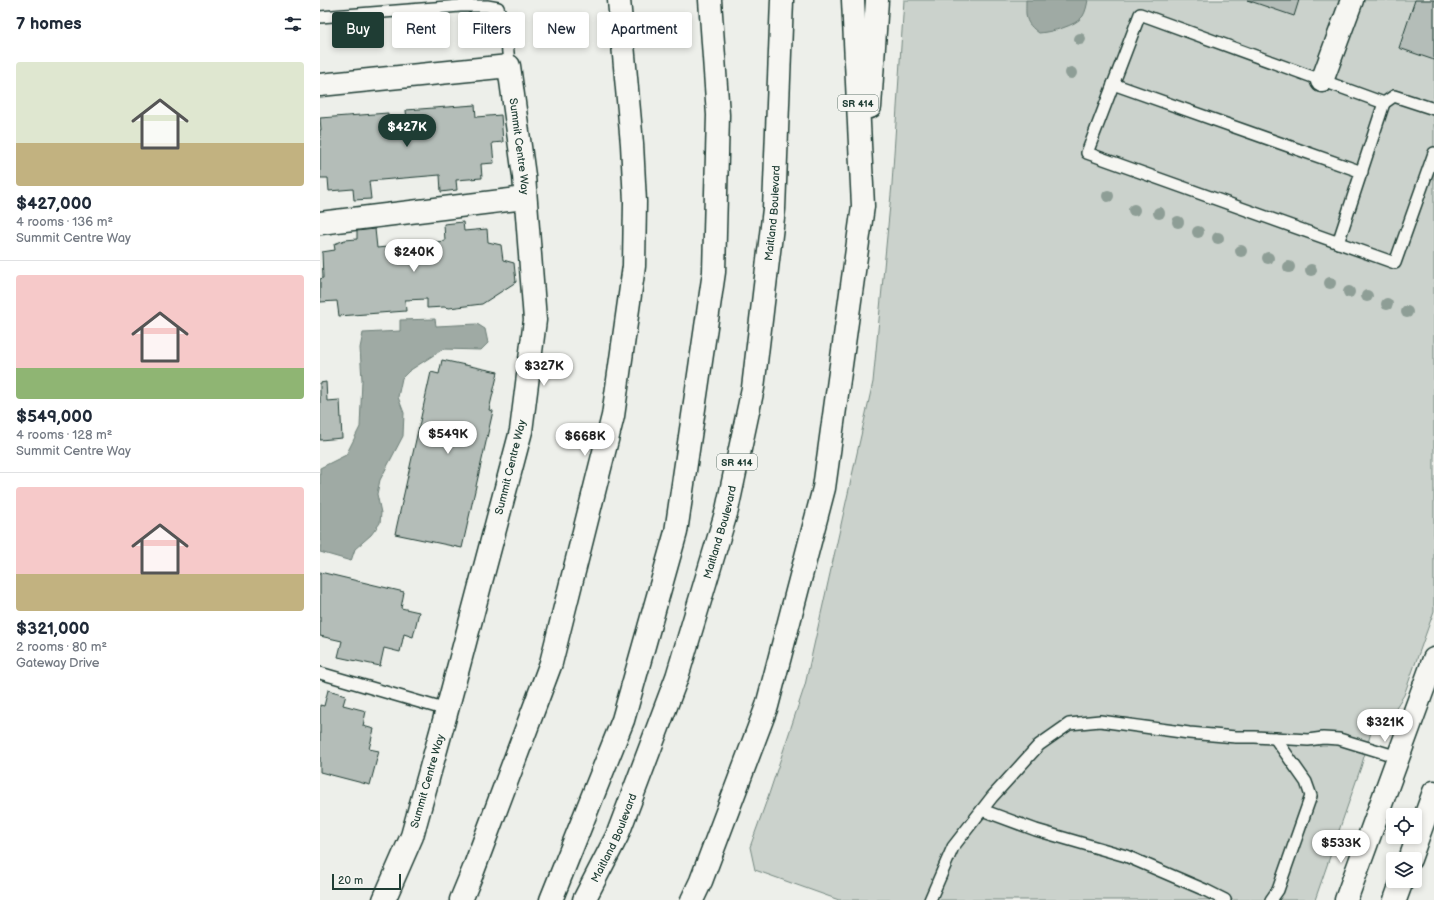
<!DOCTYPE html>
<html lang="en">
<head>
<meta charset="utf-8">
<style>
  :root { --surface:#fff; --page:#f2f2f3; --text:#1f2937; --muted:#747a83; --line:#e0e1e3; --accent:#1f3d34 }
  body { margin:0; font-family:"Balsamiq Sans",sans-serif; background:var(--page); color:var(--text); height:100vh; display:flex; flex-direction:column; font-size:15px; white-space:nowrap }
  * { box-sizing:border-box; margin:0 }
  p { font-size:13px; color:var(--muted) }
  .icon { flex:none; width:22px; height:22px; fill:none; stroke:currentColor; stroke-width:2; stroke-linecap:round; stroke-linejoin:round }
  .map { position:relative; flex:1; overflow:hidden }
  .details { display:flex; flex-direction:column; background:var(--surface); width:320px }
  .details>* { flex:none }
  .hud { position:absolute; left:12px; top:12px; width:380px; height:36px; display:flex; gap:8px }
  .controls { position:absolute; left:1066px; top:808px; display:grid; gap:8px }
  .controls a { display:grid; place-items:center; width:36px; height:36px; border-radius:4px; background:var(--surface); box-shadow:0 2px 6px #0003; font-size:20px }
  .scale { position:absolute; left:12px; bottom:10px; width:69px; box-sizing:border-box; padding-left:4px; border:2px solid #1f3d34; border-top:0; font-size:11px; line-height:14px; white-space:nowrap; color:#1f3d34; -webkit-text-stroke:3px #f6f6f2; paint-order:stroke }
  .price { position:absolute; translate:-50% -34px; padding:0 9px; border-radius:14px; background:#fff; color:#222; font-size:13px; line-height:26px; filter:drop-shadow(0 1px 2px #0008) }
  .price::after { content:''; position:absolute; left:50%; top:24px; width:12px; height:9px; margin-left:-6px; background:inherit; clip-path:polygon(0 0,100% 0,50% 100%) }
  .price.current { background:var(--accent); color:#fff }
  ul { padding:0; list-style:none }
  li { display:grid; align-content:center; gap:8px; height:212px; padding:0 16px }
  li+li { border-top:1px solid var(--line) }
  li span { display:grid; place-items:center; height:124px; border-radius:4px; color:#555 }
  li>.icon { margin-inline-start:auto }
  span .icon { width:72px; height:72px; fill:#fffc; stroke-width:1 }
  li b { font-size:17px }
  h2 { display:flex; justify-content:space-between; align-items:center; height:48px; padding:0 16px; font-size:17px }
  .chip { padding:0 14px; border-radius:4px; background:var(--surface); box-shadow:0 2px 6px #0003; font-size:14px; line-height:36px }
  .chip.current { background:var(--accent); color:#fff }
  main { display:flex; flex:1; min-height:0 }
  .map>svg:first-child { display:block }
  .green { fill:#cbd2cc; stroke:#758880 }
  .water { fill:#9faaa4; stroke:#6c7e77 }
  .building { fill:#b4bdb8; stroke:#1f3d34 }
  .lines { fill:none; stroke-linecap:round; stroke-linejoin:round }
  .lane-casing { stroke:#1f3d34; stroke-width:14 }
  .street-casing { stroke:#1f3d34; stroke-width:25 }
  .secondary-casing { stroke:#1f3d34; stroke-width:25 }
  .highway-casing { stroke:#1f3d34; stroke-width:25 }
  .lane { stroke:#f6f6f2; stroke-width:11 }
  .street { stroke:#f6f6f2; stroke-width:22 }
  .secondary { stroke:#f6f6f2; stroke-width:22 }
  .highway { stroke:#f6f6f2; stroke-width:22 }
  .tree { fill:#8e9e96 }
  .labels { text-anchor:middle; stroke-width:3.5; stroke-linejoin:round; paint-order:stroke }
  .shield { fill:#f6f6f2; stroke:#60746d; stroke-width:1 }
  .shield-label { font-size:10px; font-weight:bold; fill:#1f3d34 }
  .street-label { font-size:11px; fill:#1f3d34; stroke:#f6f6f2 }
</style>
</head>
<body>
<main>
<section class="details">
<h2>7 homes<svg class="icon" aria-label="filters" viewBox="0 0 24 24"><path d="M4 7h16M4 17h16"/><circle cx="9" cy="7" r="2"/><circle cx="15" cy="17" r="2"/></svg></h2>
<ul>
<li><span style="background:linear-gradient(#dfe7d0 65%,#c2b280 0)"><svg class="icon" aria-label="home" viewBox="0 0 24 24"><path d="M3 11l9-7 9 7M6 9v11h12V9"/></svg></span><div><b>$427,000</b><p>4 rooms · 136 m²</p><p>Summit Centre Way</p></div></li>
<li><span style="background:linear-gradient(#f6c9c9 75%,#8fb573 0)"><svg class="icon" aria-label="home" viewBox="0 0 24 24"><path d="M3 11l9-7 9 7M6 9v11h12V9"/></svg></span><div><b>$549,000</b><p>4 rooms · 128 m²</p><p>Summit Centre Way</p></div></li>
<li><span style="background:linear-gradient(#f6c9c9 70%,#c2b280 0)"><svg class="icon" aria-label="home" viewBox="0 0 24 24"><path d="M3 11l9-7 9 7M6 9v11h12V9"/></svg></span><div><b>$321,000</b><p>2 rooms · 80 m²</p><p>Gateway Drive</p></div></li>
</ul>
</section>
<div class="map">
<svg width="1114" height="900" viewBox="0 0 1114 900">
  <rect width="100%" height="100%" fill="#edefea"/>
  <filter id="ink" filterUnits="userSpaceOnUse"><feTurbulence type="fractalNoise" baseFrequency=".025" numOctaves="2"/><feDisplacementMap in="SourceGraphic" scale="8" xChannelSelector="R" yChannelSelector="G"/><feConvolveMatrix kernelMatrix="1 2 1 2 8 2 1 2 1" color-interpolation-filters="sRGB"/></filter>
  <g filter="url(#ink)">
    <path class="green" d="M584 0H1114V611L1084 695 1071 715 1054 722 1041 767 995 900H519L435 870 430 847 449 794 485 685 553 382 572 184Z"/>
    <g class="water">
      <path d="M706 0H768C767 5 766 11 763 16 756 26 731 32 719 33 704 22 706 17 706 0Z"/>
      <path d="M115 319 116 326 157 324 165 329 168 343 161 350 123 349 89 371 82 378 78 397 84 413 83 436 60 480 57 494 61 513 60 523 51 535 35 549 31 561 0 552 1 541H0V468L26 455 40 427 42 380 40 348 43 333 80 331V320Z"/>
    </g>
    <g class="building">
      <path d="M927 0H979L974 16Z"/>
      <path d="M1095 0H1114V60L1079 48Z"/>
      <path d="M155 105 156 117 181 115 183 142 172 143 174 163 161 164 162 178 136 180 137 190 121 192 120 175 49 181 51 199 34 200 33 189 9 191 8 178H0V130H1L0 118 68 113V121L87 120 86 110Z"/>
      <path d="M143 222 144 231 167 229 168 242 181 245 183 260 194 263 196 282 162 304 129 308 124 307 107 308V299L85 300 86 311 19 316 17 301 0 302V279L3 278 2 252 15 250 14 244 25 240 37 239V231L55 229 57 248 125 241 124 224Z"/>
      <path d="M122 360 178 372 169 410 173 411 142 548 75 534 111 372 119 374Z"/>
      <path d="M6 382 7 401 20 400 22 438 0 440V383Z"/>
      <path d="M0 572 84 592 81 608 99 612 93 637 84 634 80 652 64 648 60 666 18 657 22 641 0 636Z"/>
      <path d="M8 690 26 695 23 705 46 711 43 726 54 729 49 749 59 751 50 785 0 772V705L4 706Z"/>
    </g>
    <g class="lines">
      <g class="lane-casing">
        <g id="lane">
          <path d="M0 17 140 6H167L178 8C186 27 188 46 189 66"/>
          <path d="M793 84 1042 172"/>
          <path d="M1114 109 1074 96 1064 103 820 14 767 153 1075 263 1114 153"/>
          <path d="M1018 243 1064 103"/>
          <path d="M0 673 127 710"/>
          <path d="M662 810 716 830 806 856 885 890 905 900"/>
          <path d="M610 900 633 847 672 797 719 745 749 724 780 721 869 733 916 737H935L988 740 1003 738 1019 739 1078 757"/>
          <path d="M951 900 958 890 991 796 986 782 955 738"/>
        </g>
      </g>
      <g class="street-casing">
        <g id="street">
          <path d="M1002 81 1032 0"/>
          <path id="s1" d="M0 85 189 66 204 176 215 320 201 431 127 710 92 836 64 900"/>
          <path d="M0 223 205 198"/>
          <path d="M141 900 153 871 231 663 293 416 314 266 315 202 312 144 299 0"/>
        </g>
      </g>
      <g class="secondary-casing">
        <g id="secondary">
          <path d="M1090 859 1114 792"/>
          <path d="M1026 900 1114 659"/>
          <path d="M1075 900 1082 881"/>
        </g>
      </g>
      <g class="highway-casing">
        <g id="highway">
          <path d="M550 107 557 0"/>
          <path d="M231 900 303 720 356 532 394 272 398 115 390 0"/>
          <path id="s2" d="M264 900 297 836 357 677 407 510 433 388 454 209 462 0"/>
          <path d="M372 900 381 881 447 706 504 488 543 206 533 0"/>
        </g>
      </g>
      <use href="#lane" class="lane"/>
      <use href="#street" class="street"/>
      <use href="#secondary" class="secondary"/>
      <use href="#highway" class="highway"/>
    </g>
    <g class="tree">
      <circle cx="760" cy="39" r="6"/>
      <circle cx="751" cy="73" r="6"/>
      <circle cx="788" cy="196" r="6"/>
      <circle cx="814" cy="210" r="6"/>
      <circle cx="839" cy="213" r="6"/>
      <circle cx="858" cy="222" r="6"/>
      <circle cx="878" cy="232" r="6"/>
      <circle cx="898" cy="238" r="6"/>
      <circle cx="921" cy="251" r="6"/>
      <circle cx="948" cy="258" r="6"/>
      <circle cx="969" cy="267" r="6"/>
      <circle cx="991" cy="270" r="6"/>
      <circle cx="1010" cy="283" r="6"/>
      <circle cx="1029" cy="292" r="6"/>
      <circle cx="1047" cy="296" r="6"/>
      <circle cx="1067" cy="304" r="6"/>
      <circle cx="1087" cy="312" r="6"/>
    </g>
  </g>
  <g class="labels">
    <g class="shield">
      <rect x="518" y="95" width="40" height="16" rx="3"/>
      <rect x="397" y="454" width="40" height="16" rx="3"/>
    </g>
    <g class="shield-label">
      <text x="538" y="107">SR 414</text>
      <text x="417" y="466">SR 414</text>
    </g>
    <g class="street-label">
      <text dy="4" stroke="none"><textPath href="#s1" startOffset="271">Summit Centre Way</textPath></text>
      <text dy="4" stroke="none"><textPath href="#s2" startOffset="717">Maitland Boulevard</textPath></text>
      <text transform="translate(190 467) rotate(-76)" y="4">Summit Centre Way</text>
      <text dy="4" stroke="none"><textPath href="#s2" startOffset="393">Maitland Boulevard</textPath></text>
      <text transform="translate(107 781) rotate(-74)" y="4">Summit Centre Way</text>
      <text dy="4" stroke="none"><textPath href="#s2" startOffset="69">Maitland Boulevard</textPath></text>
    </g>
  </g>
</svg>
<div class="controls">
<a><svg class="icon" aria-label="locate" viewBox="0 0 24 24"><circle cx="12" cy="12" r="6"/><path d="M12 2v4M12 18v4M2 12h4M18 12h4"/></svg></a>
<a><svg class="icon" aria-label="layers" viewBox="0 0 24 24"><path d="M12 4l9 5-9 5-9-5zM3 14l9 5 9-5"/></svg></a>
</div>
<div class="scale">20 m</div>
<b class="price current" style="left:87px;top:148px">$427K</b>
<b class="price" style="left:94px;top:273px">$240K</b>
<b class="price" style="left:224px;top:387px">$327K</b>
<b class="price" style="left:128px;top:455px">$549K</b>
<b class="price" style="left:265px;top:457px">$668K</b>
<b class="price" style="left:1065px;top:743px">$321K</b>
<b class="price" style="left:1021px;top:864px">$533K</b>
<div class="hud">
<a class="chip current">Buy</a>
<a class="chip">Rent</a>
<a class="chip">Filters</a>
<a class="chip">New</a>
<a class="chip">Apartment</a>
</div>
</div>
</main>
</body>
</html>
